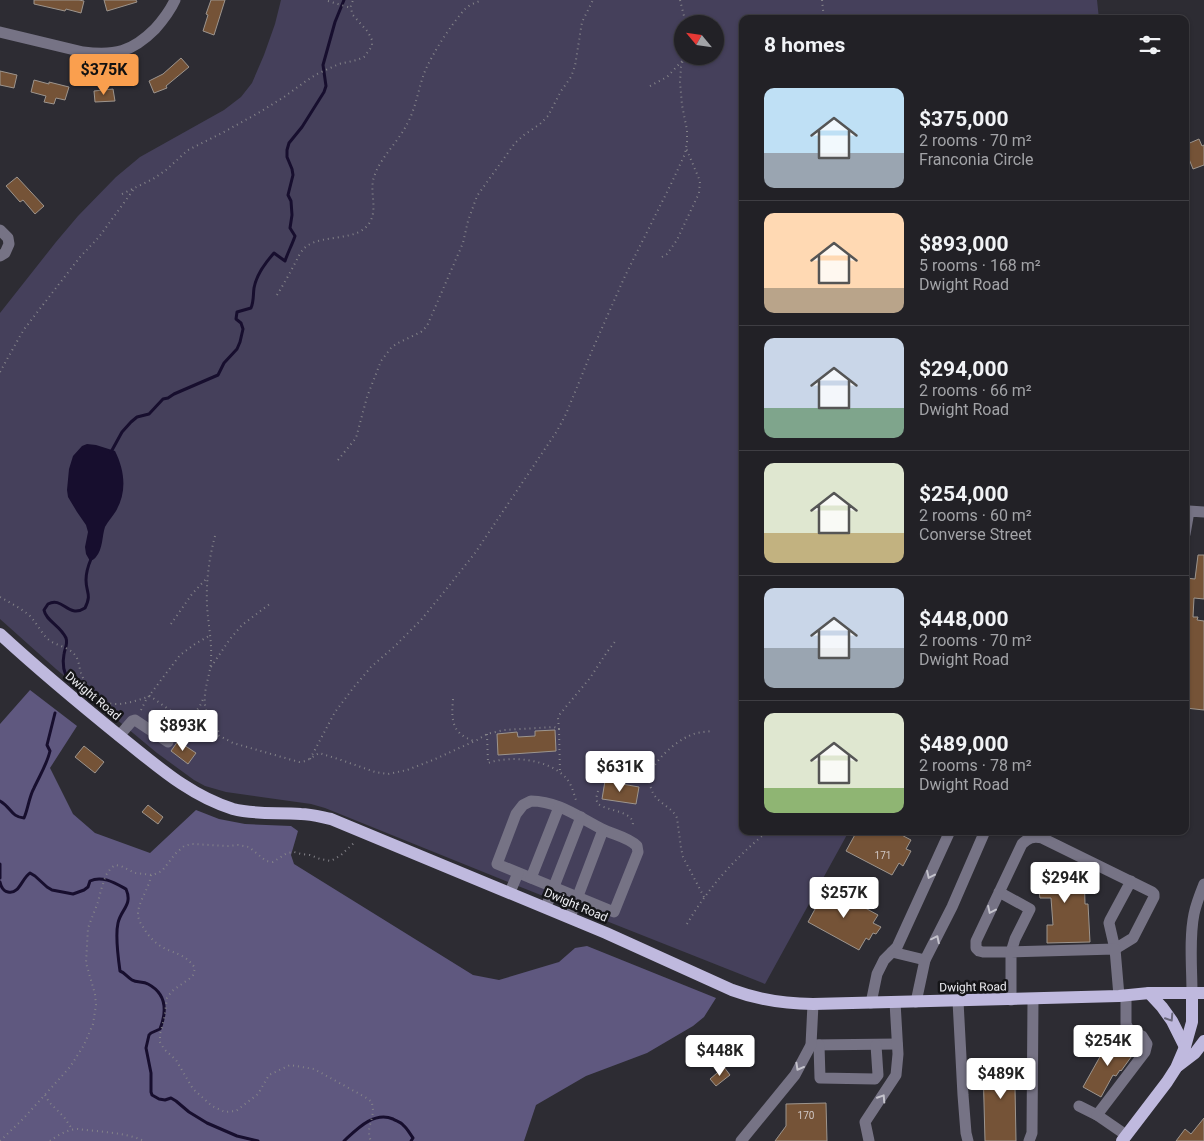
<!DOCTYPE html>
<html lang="en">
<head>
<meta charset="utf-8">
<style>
  :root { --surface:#222126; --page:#2e2e32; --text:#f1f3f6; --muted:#a2a3a7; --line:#3f3e43; --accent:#fa9f4e }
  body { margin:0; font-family:Roboto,sans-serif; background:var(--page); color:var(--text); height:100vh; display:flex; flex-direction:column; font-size:19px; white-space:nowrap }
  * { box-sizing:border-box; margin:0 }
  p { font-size:16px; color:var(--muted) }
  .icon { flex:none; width:28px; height:28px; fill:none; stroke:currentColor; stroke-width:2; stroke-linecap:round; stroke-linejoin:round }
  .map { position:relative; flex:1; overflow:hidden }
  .panel { position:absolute; left:739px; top:15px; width:450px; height:820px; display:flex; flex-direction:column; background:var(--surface); border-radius:10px; box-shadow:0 1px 4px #0004,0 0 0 1px var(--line) }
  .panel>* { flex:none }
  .needle { width:32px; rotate:299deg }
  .buttons { position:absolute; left:674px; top:15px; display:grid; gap:10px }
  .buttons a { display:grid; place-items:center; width:50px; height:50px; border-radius:50%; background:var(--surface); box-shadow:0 1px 4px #0004,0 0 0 1px var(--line); font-size:25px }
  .price { position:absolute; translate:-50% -42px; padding:0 11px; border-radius:5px; background:#fff; color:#222; font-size:16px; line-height:32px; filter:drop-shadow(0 1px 2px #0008) }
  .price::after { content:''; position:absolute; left:50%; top:30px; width:15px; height:11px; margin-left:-8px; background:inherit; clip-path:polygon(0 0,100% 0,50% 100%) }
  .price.active { background:var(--accent); color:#111 }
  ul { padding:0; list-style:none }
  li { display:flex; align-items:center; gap:15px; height:125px; padding:0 25px }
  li+li { border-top:1px solid var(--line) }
  li span { display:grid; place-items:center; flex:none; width:140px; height:100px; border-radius:10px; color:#555 }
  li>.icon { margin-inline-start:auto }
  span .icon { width:60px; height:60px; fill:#fffc; stroke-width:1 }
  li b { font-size:21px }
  h2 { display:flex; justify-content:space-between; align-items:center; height:60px; padding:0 25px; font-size:21px }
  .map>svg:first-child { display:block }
  .green { fill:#45405b; fill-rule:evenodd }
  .forest { fill:#5f587f }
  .water { fill:#170e2e }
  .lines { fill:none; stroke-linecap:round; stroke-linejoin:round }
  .stream { stroke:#170e2e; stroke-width:3 }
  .building { fill:#755337; stroke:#9d958e }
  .path { stroke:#848389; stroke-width:2; stroke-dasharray:1 4; stroke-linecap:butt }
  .minor { stroke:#767385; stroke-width:11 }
  .major { stroke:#bfb9de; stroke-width:12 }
  .oneway { stroke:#c4c3cc }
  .oneway2 { stroke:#6a677b }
  .labels { text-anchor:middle; stroke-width:5; stroke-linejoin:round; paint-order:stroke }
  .number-label { font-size:10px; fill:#d0c7c4 }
  .street-label { font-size:12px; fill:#eeeef3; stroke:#151518 }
</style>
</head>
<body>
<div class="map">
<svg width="1204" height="1141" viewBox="0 0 1204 1141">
  <rect width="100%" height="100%" fill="#2d2c33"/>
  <path class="green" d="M281 0H1097L1099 19H742V831H849L765 984 518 886 325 808 311 804 226 792 205 786 194 780 157 753 56 669 0 619V313L56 242 78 216 116 177 140 157 224 110 241 97 252 83 264 55 275 24ZM682 24H715V56H682Z"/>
  <path class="forest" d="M30 690 77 726 50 768 73 814 95 833 150 853 196 810 219 819 245 824 291 826 298 831 291 855 294 864 473 975 499 980 559 962 575 948 587 946 716 998 704 1017 693 1026 647 1053 586 1076 536 1105 524 1141H0V724Z"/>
  <path class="water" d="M87 444 96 445 115 451C125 471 127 492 116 511 113 516 108 521 105 527 102 536 103 549 96 557 95 559 92 560 90 561L86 554 85 547 88 532 86 525 77 512 68 497 67 490 69 469 73 456 82 446Z"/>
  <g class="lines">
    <g class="stream">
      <path d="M111 452 122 432 131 422 137 417 149 414 163 399 168 398 174 394 218 375 224 363 237 349 240 342 243 329 241 323 236 319 237 312 251 308C254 301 253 295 254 288 256 276 266 262 274 253L285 261C288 252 292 245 295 236L290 228 292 215 291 201 288 195 293 175 292 169 287 157V150L289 143 302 127 324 92 326 86 323 65 335 22 344 0"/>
      <path d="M69 681C63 672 62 664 64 654 65 648 68 644 66 638 60 625 46 621 44 610L48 604C63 596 68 619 85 608 92 594 86 593 86 580 86 573 88 566 91 559"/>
      <path d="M0 801C11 807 11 817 24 818 28 809 29 797 34 788 40 775 47 764 50 751L47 745 55 713"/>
      <path d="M0 864V878"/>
      <path d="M0 882C1 887 3 891 8 892 19 895 22 878 30 873L35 876 47 887 52 890 73 894 84 890 88 887 90 881C102 875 115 883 126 889 133 905 121 909 118 923 115 936 118 957 120 971 125 973 127 977 132 980 137 983 143 981 148 984 167 994 167 1011 160 1029L151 1033 149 1035 146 1048 151 1073V1092L152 1095 159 1099 165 1100 171 1098 176 1101 189 1112 207 1123 237 1136 258 1141"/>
      <path d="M344 1141C357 1129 374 1111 393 1119 396 1121 401 1122 403 1125 407 1128 410 1134 413 1138L411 1141"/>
    </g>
  </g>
  <g class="building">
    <path d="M34 0H79L84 1 81 13 66 9 65 11 34 4Z"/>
    <path d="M104 0H136L137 2 107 11Z"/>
    <path d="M211 0H225L214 35 203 31 208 15 206 14Z"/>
    <path d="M181 58 189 67 166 86 167 88 154 93 149 81 163 74Z"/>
    <path d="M0 71 17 75 14 88 0 85Z"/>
    <path d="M34 80 49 84V82L69 87 65 100 56 98 54 104 44 102 46 96 31 92Z"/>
    <path d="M113 89 115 101 95 102 94 91Z"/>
    <path d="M1199 139 1202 146 1204 145V165L1193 169 1189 159 1185 161V145Z"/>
    <path d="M17 177 44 206 35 214 23 200 20 202 6 186Z"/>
    <path d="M1198 555H1204V599L1194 598 1193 617H1198L1197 620 1204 621V710L1185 708V578L1195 579Z"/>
    <path d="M555 730 556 751 498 755 497 734 517 732 518 737 535 736V731Z"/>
    <path d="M178 741 196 753 188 764 171 751Z"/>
    <path d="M84 746 104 762 95 773 75 757Z"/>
    <path d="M605 781 639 787 636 804 602 799Z"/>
    <path d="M148 805 163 817 158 824 142 812Z"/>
    <path d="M857 831H894L911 840 906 849 911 851 903 866 899 863 892 875 846 851Z"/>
    <path d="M1084 867 1085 904H1088L1090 942 1047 943V925H1053L1051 898H1040L1039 892H1035V883H1039L1038 868Z"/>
    <path d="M827 887 878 915 873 923 881 927 876 934 873 933 869 940 866 938 859 950 808 922Z"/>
    <path d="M1114 1038 1134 1053 1121 1071 1120 1070 1116 1076 1113 1075 1101 1097 1083 1087 1102 1053Z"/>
    <path d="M991 1059H1006V1067H1025V1087H1015L1016 1141H985L983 1065H991Z"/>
    <path d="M724 1067 730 1075 716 1086 710 1079Z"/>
    <path d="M826 1103 827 1141H775L786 1126V1104Z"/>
    <path d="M1204 1118V1141H1176L1185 1129 1191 1134Z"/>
  </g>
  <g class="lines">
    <g class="path">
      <path d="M680 0 686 24"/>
      <path d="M822 0 824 19"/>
      <path d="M328 1 351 8"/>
      <path d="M650 86 667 77 683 60"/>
      <path d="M122 194 153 179 166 170 188 150 222 133 260 112 284 97 306 81 317 74 339 64 357 60 364 57 370 49 372 45V40L368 32 352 14 351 6 353 0"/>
      <path d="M662 257 667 254 677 240 699 193 700 181 686 148"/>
      <path d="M277 295C283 285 289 275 294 265 298 258 300 251 307 246 323 234 359 242 370 222 378 207 369 192 374 177 380 158 397 143 406 126 416 109 418 89 425 71 434 51 449 28 464 10L470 5 482 0"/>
      <path d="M0 372 20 336 25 328 80 257 99 237 134 189"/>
      <path d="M338 460 356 438 367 397 381 361 391 348 396 344 421 332 427 326 463 243 468 221 477 196 515 143 524 135 540 124 548 116 561 91 571 77 575 66 582 22 593 0"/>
      <path d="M215 536C209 559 206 581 207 605 208 623 212 641 211 659 211 674 203 689 205 705 207 717 214 725 221 735"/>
      <path d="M0 597C10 603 21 608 30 616 37 623 41 633 49 640 57 646 69 647 75 655 79 660 79 667 81 673 95 711 118 708 150 696L171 711 183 718 199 725 233 743 299 762 306 761 319 753 341 760 375 772 388 774 407 770 433 760 477 740 487 734 504 730 554 727 559 729 560 773"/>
      <path d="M171 624 192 594 206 579"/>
      <path d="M211 667 230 639 242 625 271 603"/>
      <path d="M453 699C451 720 452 734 474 741"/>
      <path d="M141 710 146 700 180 655 195 644 209 636"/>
      <path d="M186 719C195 715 201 706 204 696"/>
      <path d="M559 729 558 718 560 714 590 678 607 652 617 639"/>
      <path d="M487 734 488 763C511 755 549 759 566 778 572 784 574 795 577 803"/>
      <path d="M310 759 335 712 354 687 371 667 395 646 421 620 448 587 475 553 557 431 566 414 591 353 625 276 671 184 685 154 687 142V130L682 105 680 82 681 67 684 56"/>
      <path d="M598 791 596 799 598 804C609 812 638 811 632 828"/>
      <path d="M151 875C149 889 139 900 138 913 138 918 140 923 143 927 147 934 153 941 159 945 172 954 184 952 195 968L193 975 189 979 172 991 167 998 164 1020 160 1034V1042L164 1049 176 1060 193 1089 212 1106 225 1112 236 1111 258 1094 269 1075 290 1065 314 1069 365 1097 372 1102C372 1105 373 1108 373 1111 372 1122 366 1130 371 1141"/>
      <path d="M704 897 683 857 681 848 677 818C672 807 659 804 653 793 651 789 649 783 649 778 651 763 676 741 689 736 696 732 704 732 712 731"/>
      <path d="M687 924C708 888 735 858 768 831"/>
      <path d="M45 1095 49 1102 64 1117 72 1129"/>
      <path d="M0 1141 23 1119 70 1067 84 1045 93 1024 96 1005 95 994 86 963 88 928 98 902 101 890 106 875 111 868 115 865 121 866 135 873 153 875 162 871 175 854 184 846 192 844 228 846 238 845 249 847 266 861 273 862 287 853 294 852 301 854 310 855 320 859 331 861 341 855 355 842"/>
      <path d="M50 1141C58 1135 68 1129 78 1129 99 1132 125 1132 144 1141"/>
    </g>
    <g class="minor">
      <path d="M0 32 83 52C115 56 132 52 155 29 163 20 170 11 175 0"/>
      <path d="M0 230 8 238 9 244 5 253 0 256"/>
      <path d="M1185 534 1189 511 1204 512"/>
      <path d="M119 736 132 721 135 720 168 742"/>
      <path d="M531 801C558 801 580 818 602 829 614 835 628 837 637 846L638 852 614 912 497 864 516 814 523 805Z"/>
      <path d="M531 878 559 807"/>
      <path d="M510 892 518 873"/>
      <path d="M999 892 1030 909 1015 939 1011 952H983L979 951 976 948V941L1022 844C1028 838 1033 836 1042 838L1152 892 1154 894V897L1133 938 1115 949 1109 923 1110 920 1131 881"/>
      <path d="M546 907 581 817"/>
      <path d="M570 917 603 830"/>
      <path d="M892 952 925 960"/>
      <path d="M1192 993C1192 969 1189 938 1194 914 1196 904 1200 894 1204 884"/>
      <path d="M1011 1000V952L1115 949 1119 996"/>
      <path d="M958 1001 963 1095 966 1133 968 1141"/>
      <path d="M916 1002 925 960 952 907 985 831"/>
      <path d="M871 1003 877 974 884 960 897 947 950 831"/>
      <path d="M811 1045 897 1044"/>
      <path d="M819 1045 820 1078 875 1079 878 1075 876 1045"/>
      <path d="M1079 1106 1097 1115 1145 1052 1147 1044 1142 1036 1129 1030 1126 1024V996"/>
      <path d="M1097 1115 1126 1135"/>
      <path d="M741 1141 795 1075 811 1045 813 1004"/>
      <path d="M869 1141 865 1122 896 1075 898 1054 895 1002"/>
      <path d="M1029 1141 1032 1133 1033 999"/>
    </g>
    <g class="major">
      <path d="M0 634C39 670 80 704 122 738 156 765 190 796 233 809 256 815 278 812 301 814 311 814 321 817 331 819L606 933 732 990C759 1000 785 1004 813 1004L1119 996 1149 993H1204"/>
      <path d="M1149 993 1162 1007 1172 1021 1185 1047"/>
      <path d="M1178 1066 1195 1053 1204 1041"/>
      <path d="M1122 1141 1167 1082 1176 1068 1185 1047 1192 1022V993"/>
    </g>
  </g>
  <defs><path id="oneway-chevron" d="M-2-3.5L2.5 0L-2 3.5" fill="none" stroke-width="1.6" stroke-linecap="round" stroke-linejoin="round" transform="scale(1.25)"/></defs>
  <g class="oneway">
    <use href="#oneway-chevron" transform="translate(930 875) rotate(115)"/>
    <use href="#oneway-chevron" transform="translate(991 910) rotate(115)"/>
    <use href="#oneway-chevron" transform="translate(936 939) rotate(-64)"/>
    <use href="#oneway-chevron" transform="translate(799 1067) rotate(119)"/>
    <use href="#oneway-chevron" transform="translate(882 1098) rotate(-57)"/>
  </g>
  <use class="oneway2" href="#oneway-chevron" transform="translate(1170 1018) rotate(57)"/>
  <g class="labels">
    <g class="number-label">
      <text x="883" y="859">171</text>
      <text x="806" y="1119">170</text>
    </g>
    <g class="street-label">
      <text transform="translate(93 696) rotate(40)" y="4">Dwight Road</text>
      <text transform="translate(576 905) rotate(23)" y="4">Dwight Road</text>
      <text transform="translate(973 987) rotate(-1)" y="4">Dwight Road</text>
    </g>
  </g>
</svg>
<div class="buttons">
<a><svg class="needle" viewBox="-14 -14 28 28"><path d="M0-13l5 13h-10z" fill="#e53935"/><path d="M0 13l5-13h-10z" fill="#a2a3a7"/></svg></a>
</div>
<b class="price active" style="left:104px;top:96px">$375K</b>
<b class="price" style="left:183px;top:752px">$893K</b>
<b class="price" style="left:620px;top:793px">$631K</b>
<b class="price" style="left:1065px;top:904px">$294K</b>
<b class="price" style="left:844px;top:919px">$257K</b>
<b class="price" style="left:1108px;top:1067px">$254K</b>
<b class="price" style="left:720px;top:1077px">$448K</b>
<b class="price" style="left:1001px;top:1100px">$489K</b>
<section class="panel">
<h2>8 homes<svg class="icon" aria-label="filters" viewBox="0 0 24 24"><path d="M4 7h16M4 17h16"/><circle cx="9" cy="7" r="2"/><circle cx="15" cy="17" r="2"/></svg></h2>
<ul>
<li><span style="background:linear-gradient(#bfe0f5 65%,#9aa5b1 0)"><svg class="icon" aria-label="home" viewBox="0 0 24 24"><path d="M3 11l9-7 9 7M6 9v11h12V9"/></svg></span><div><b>$375,000</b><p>2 rooms · 70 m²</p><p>Franconia Circle</p></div></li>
<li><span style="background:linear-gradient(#ffd9b3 75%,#b9a48a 0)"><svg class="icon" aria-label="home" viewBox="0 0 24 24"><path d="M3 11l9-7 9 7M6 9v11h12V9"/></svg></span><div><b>$893,000</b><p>5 rooms · 168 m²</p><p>Dwight Road</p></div></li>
<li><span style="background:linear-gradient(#c9d6e8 70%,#7fa58c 0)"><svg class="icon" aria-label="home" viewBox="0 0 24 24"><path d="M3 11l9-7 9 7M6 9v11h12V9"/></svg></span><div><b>$294,000</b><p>2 rooms · 66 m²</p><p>Dwight Road</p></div></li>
<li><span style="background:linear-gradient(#dfe7d0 70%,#c2b280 0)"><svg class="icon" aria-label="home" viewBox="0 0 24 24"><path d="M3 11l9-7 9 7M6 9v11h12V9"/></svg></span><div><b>$254,000</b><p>2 rooms · 60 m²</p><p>Converse Street</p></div></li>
<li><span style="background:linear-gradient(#c9d6e8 60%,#9aa5b1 0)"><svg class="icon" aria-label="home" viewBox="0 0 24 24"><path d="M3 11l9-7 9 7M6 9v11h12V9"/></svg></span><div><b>$448,000</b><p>2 rooms · 70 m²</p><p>Dwight Road</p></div></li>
<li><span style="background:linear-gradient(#dfe7d0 75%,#8fb573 0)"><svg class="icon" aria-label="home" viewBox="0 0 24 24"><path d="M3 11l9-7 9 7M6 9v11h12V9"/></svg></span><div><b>$489,000</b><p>2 rooms · 78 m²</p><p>Dwight Road</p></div></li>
</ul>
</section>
</div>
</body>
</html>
